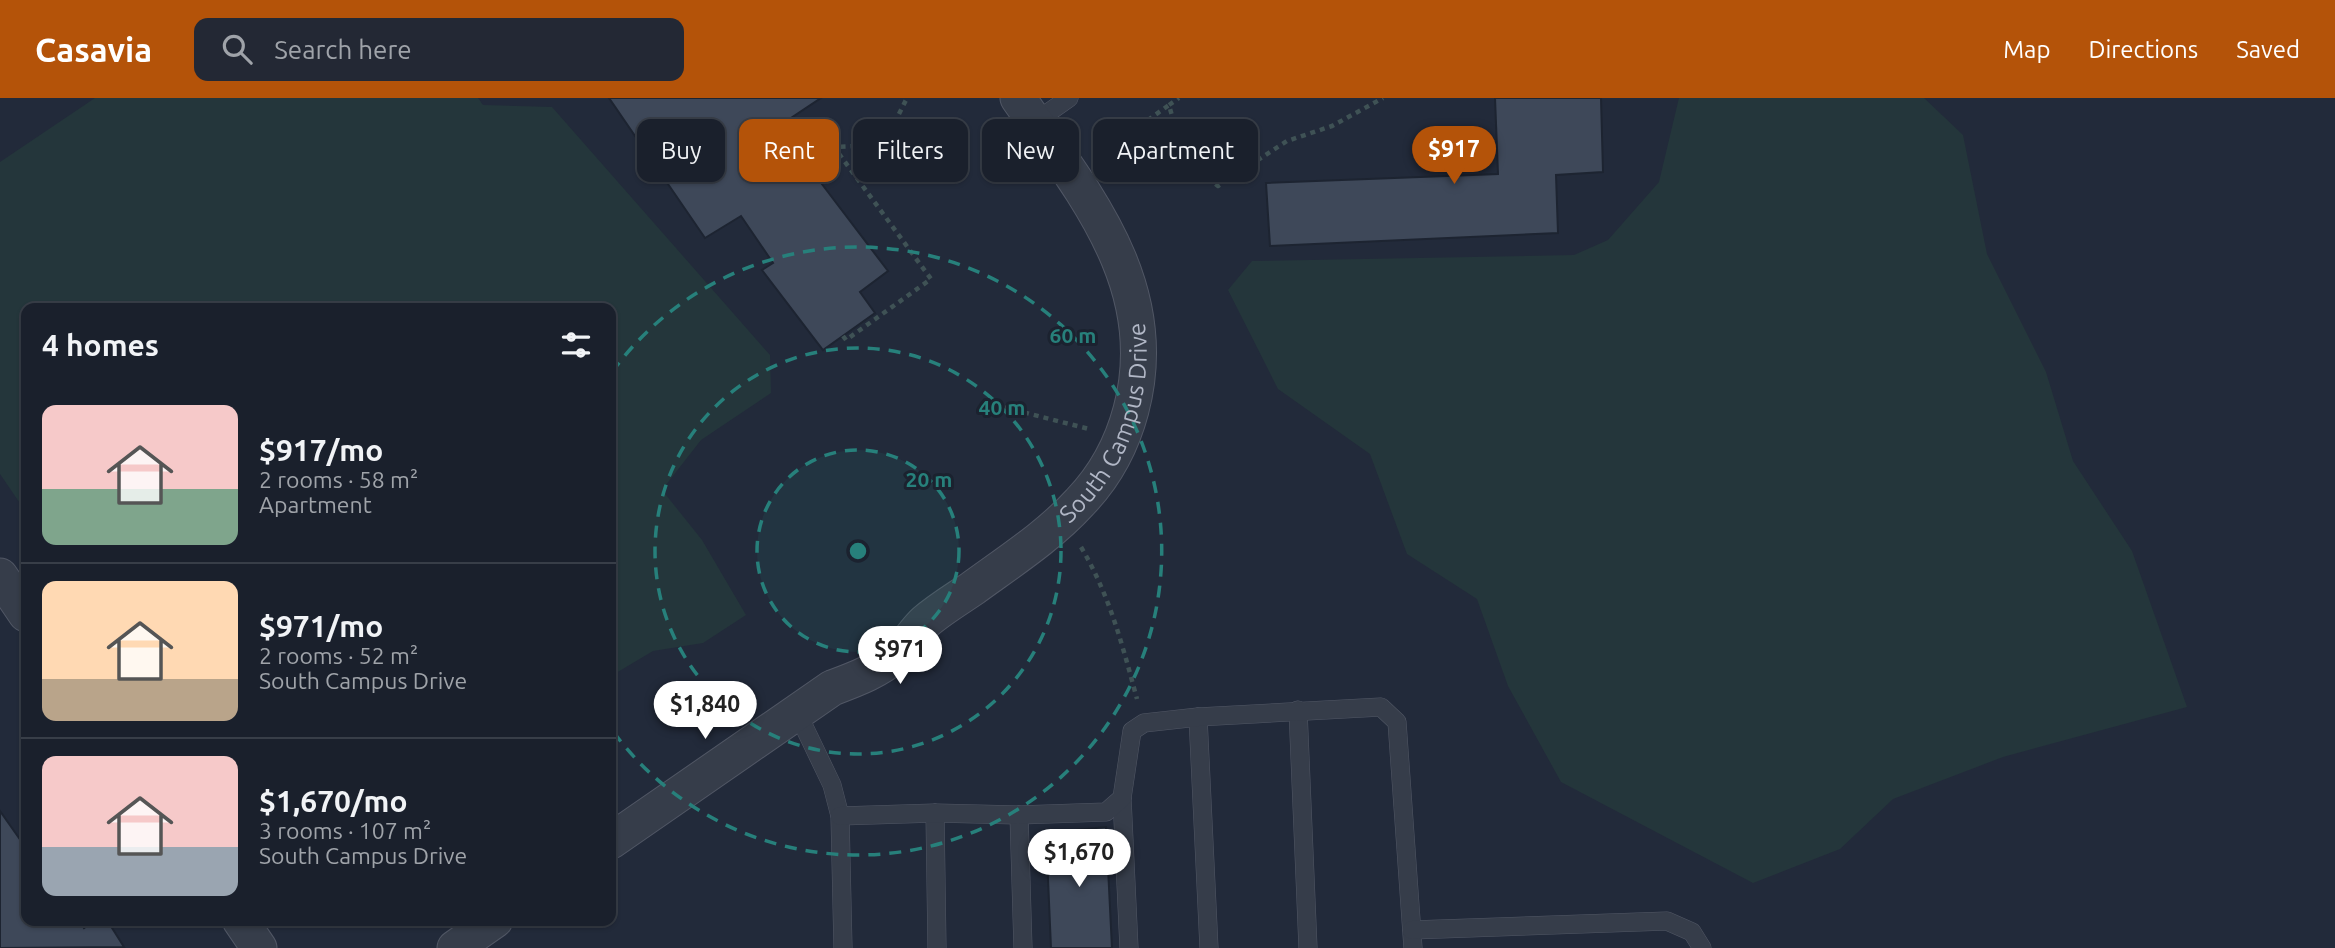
<!DOCTYPE html>
<html lang="en">
<head>
<meta charset="utf-8">
<style>
  :root { --surface:#1a202c; --page:#232834; --text:#f1f3f6; --muted:#9fa3a9; --line:#383e48; --accent:#b45309 }
  body { margin:0; font-family:Ubuntu,sans-serif; background:var(--page); color:var(--text); height:100vh; display:flex; flex-direction:column; font-size:26px; white-space:nowrap }
  * { box-sizing:border-box; margin:0 }
  p { font-size:23px; color:var(--muted) }
  .icon { flex:none; width:38px; height:38px; fill:none; stroke:currentColor; stroke-width:2; stroke-linecap:round; stroke-linejoin:round }
  .map { position:relative; flex:1; overflow:hidden }
  .panel { position:absolute; left:21px; top:205px; width:595px; height:623px; display:flex; flex-direction:column; background:var(--surface); border-radius:14px; box-shadow:0 2px 5px #0004,0 0 0 2px var(--line) }
  .panel>* { flex:none }
  .guide { position:absolute; left:637px; top:21px; width:665px; height:63px; display:flex; gap:14px }
  .price { position:absolute; translate:-50% -60px; padding:0 16px; border-radius:24px; background:#fff; color:#222; font-size:23px; line-height:46px; filter:drop-shadow(0 2px 4px #0008) }
  .price::after { content:''; position:absolute; left:50%; top:42px; width:21px; height:16px; margin-left:-10px; background:inherit; clip-path:polygon(0 0,100% 0,50% 100%) }
  .price.current { background:var(--accent); color:#fff }
  ul { padding:0; list-style:none }
  li { display:flex; align-items:center; gap:21px; height:175px; padding:0 21px }
  li+li { border-top:2px solid var(--line) }
  li span { display:grid; place-items:center; flex:none; width:196px; height:140px; border-radius:14px; color:#555 }
  li>.icon { margin-inline-start:auto }
  span .icon { width:84px; height:84px; fill:#fffc; stroke-width:1 }
  li b { font-size:30px }
  h2 { display:flex; justify-content:space-between; align-items:center; height:84px; padding:0 21px; font-size:30px }
  .chip { padding:0 24px; border-radius:14px; background:var(--surface); box-shadow:0 2px 5px #0004,0 0 0 2px var(--line); font-size:24px; line-height:63px }
  .chip.current { background:var(--accent); color:#fff }
  header { display:flex; align-items:center; gap:42px; box-sizing:border-box; height:98px; padding:0 35px; background:var(--accent); color:#fff }
  header strong { font-size:33px }
  nav { display:flex; gap:38px; margin-inline-start:auto; font-size:24px }
  .search { width:490px; height:63px; background:var(--page); display:flex; align-items:center; gap:18px; box-sizing:border-box; padding:0 24px; border-radius:14px; color:var(--muted); font-size:26px }
  .map>svg:first-child { display:block }
  .green { fill:#24363b }
  .building { fill:#3e4859; stroke:#1d2431; stroke-width:2 }
  .lines { fill:none; stroke-linecap:round; stroke-linejoin:round }
  .service-casing { stroke:#515765; stroke-width:19 }
  .minor-casing { stroke:#515765; stroke-width:37 }
  .path { stroke:#3f5255; stroke-width:4.5; stroke-dasharray:5 5; stroke-linecap:butt }
  .service { stroke:#363d4a; stroke-width:18 }
  .minor { stroke:#363d4a; stroke-width:35 }
  .ring { fill:none; stroke:#27807b; stroke-width:3.5; stroke-dasharray:12 9 }
  .labels { text-anchor:middle; stroke-width:6; stroke-linejoin:round; paint-order:stroke }
  .street-label { font-size:24px; fill:#b1b7c6; stroke:#1b222f }
  .centre { fill:#27807b; stroke:#1b222f; stroke-width:3.5 }
  .ring-label { font-size:21px; text-anchor:middle; font-weight:bold; fill:#27807b; stroke:#1b222f; stroke-width:6; stroke-linejoin:round; paint-order:stroke }
</style>
</head>
<body>
<header>
<strong>Casavia</strong>
<div class="search"><svg class="icon" aria-label="search" viewBox="0 0 24 24"><circle cx="10" cy="10" r="6"/><path d="M15 15l6 6"/></svg>Search here</div>
<nav><a>Map</a><a>Directions</a><a>Saved</a></nav>
</header>
<div class="map">
<svg width="2335" height="850" viewBox="0 0 2335 850">
  <rect width="100%" height="100%" fill="#222a3a"/>
  <g class="green">
    <path d="M95 0H478L483 7 552 9 770 257 771 295 701 342 662 392 702 442 746 517 703 545 653 553 611 578V210H26V414L0 376V64Z"/>
    <path d="M1679 0H1924L1963 37 1987 156 2046 274 2073 363 2132 453 2187 609 2003 659 1893 701 1840 751 1753 785 1561 684 1508 588 1477 501 1407 456 1370 356 1278 291 1228 192 1252 163 1574 157 1608 142 1659 84Z"/>
  </g>
  <g class="building">
    <path d="M609 0H821L782 26 790 36H807L816 44 820 59 812 73 888 173 860 194 875 215 823 252 762 172 773 165 741 118 705 140Z"/>
    <path d="M1495 0H1601L1603 74 1556 77 1558 135 1270 148 1266 85 1498 76Z"/>
    <path d="M0 713 26 750V822H79L84 830 96 822H107L124 849 0 850Z"/>
    <path d="M1106 729 1112 850H1051L1046 735Z"/>
  </g>
  <g class="lines">
    <g class="service-casing">
      <g id="service">
        <path d="M1035 24 1069 0"/>
        <path d="M1298 612 1308 850"/>
        <path d="M797 614 832 687 840 718 843 850"/>
        <path d="M1198 619 1209 850"/>
        <path d="M1122 700 1129 850"/>
        <path d="M935 715 937 850"/>
        <path d="M1019 717 1023 850"/>
        <path d="M840 718 935 715 1019 717 1106 714 1122 700 1132 633 1144 625 1198 619 1381 609 1397 624 1413 850"/>
        <path d="M1412 832 1667 823 1692 834 1702 850"/>
      </g>
    </g>
    <g class="minor-casing">
      <g id="minor">
        <path d="M0 478 26 516"/>
        <path id="s1" d="M611 743 832 590C856 581 878 573 897 556 908 546 915 533 925 524 940 511 957 501 973 490 1010 463 1049 438 1080 404 1105 378 1122 346 1131 312 1164 188 1084 95 1018 0"/>
        <path d="M240 822 259 850"/>
        <path d="M455 850 495 822"/>
      </g>
    </g>
    <g class="path">
      <path d="M1169 7 1179 0"/>
      <path d="M816 44 834 49"/>
      <path d="M1099 57 1169 7C1180 47 1185 61 1218 88L1287 43 1332 28 1383 0"/>
      <path d="M843 238 846 242 931 181 834 49 855 48 895 24 907 0"/>
      <path d="M995 307 1089 331"/>
      <path d="M1081 449C1110 498 1122 546 1137 601"/>
    </g>
    <use href="#service" class="service"/>
    <use href="#minor" class="minor"/>
  </g>
  <circle cx="858" cy="453" r="101" fill="#27807b" fill-opacity=".12"/>
  <g class="ring">
    <circle cx="858" cy="453" r="101"/>
    <circle cx="858" cy="453" r="203"/>
    <path d="M612 274A304 304 0 1 1 612 632"/>
  </g>
  <g class="labels">
    <g class="street-label">
      <text dy="8" stroke="none"><textPath href="#s1" startOffset="667">South Campus Drive</textPath></text>
    </g>
  </g>
  <circle cx="858" cy="453" r="10" class="centre"/>
  <g class="ring-label">
    <text x="1073" y="245">60 m</text>
    <text x="1002" y="317">40 m</text>
    <text x="929" y="389">20 m</text>
  </g>
</svg>
<b class="price current" style="left:1454px;top:88px">$917</b>
<b class="price" style="left:900px;top:588px">$971</b>
<b class="price" style="left:705px;top:643px">$1,840</b>
<b class="price" style="left:1079px;top:791px">$1,670</b>
<div class="guide">
<a class="chip">Buy</a>
<a class="chip current">Rent</a>
<a class="chip">Filters</a>
<a class="chip">New</a>
<a class="chip">Apartment</a>
</div>
<section class="panel">
<h2>4 homes<svg class="icon" aria-label="filters" viewBox="0 0 24 24"><path d="M4 7h16M4 17h16"/><circle cx="9" cy="7" r="2"/><circle cx="15" cy="17" r="2"/></svg></h2>
<ul>
<li><span style="background:linear-gradient(#f6c9c9 60%,#7fa58c 0)"><svg class="icon" aria-label="home" viewBox="0 0 24 24"><path d="M3 11l9-7 9 7M6 9v11h12V9"/></svg></span><div><b>$917/mo</b><p>2 rooms · 58 m²</p><p>Apartment</p></div></li>
<li><span style="background:linear-gradient(#ffd9b3 70%,#b9a48a 0)"><svg class="icon" aria-label="home" viewBox="0 0 24 24"><path d="M3 11l9-7 9 7M6 9v11h12V9"/></svg></span><div><b>$971/mo</b><p>2 rooms · 52 m²</p><p>South Campus Drive</p></div></li>
<li><span style="background:linear-gradient(#f6c9c9 65%,#9aa5b1 0)"><svg class="icon" aria-label="home" viewBox="0 0 24 24"><path d="M3 11l9-7 9 7M6 9v11h12V9"/></svg></span><div><b>$1,670/mo</b><p>3 rooms · 107 m²</p><p>South Campus Drive</p></div></li>
</ul>
</section>
</div>
</body>
</html>
